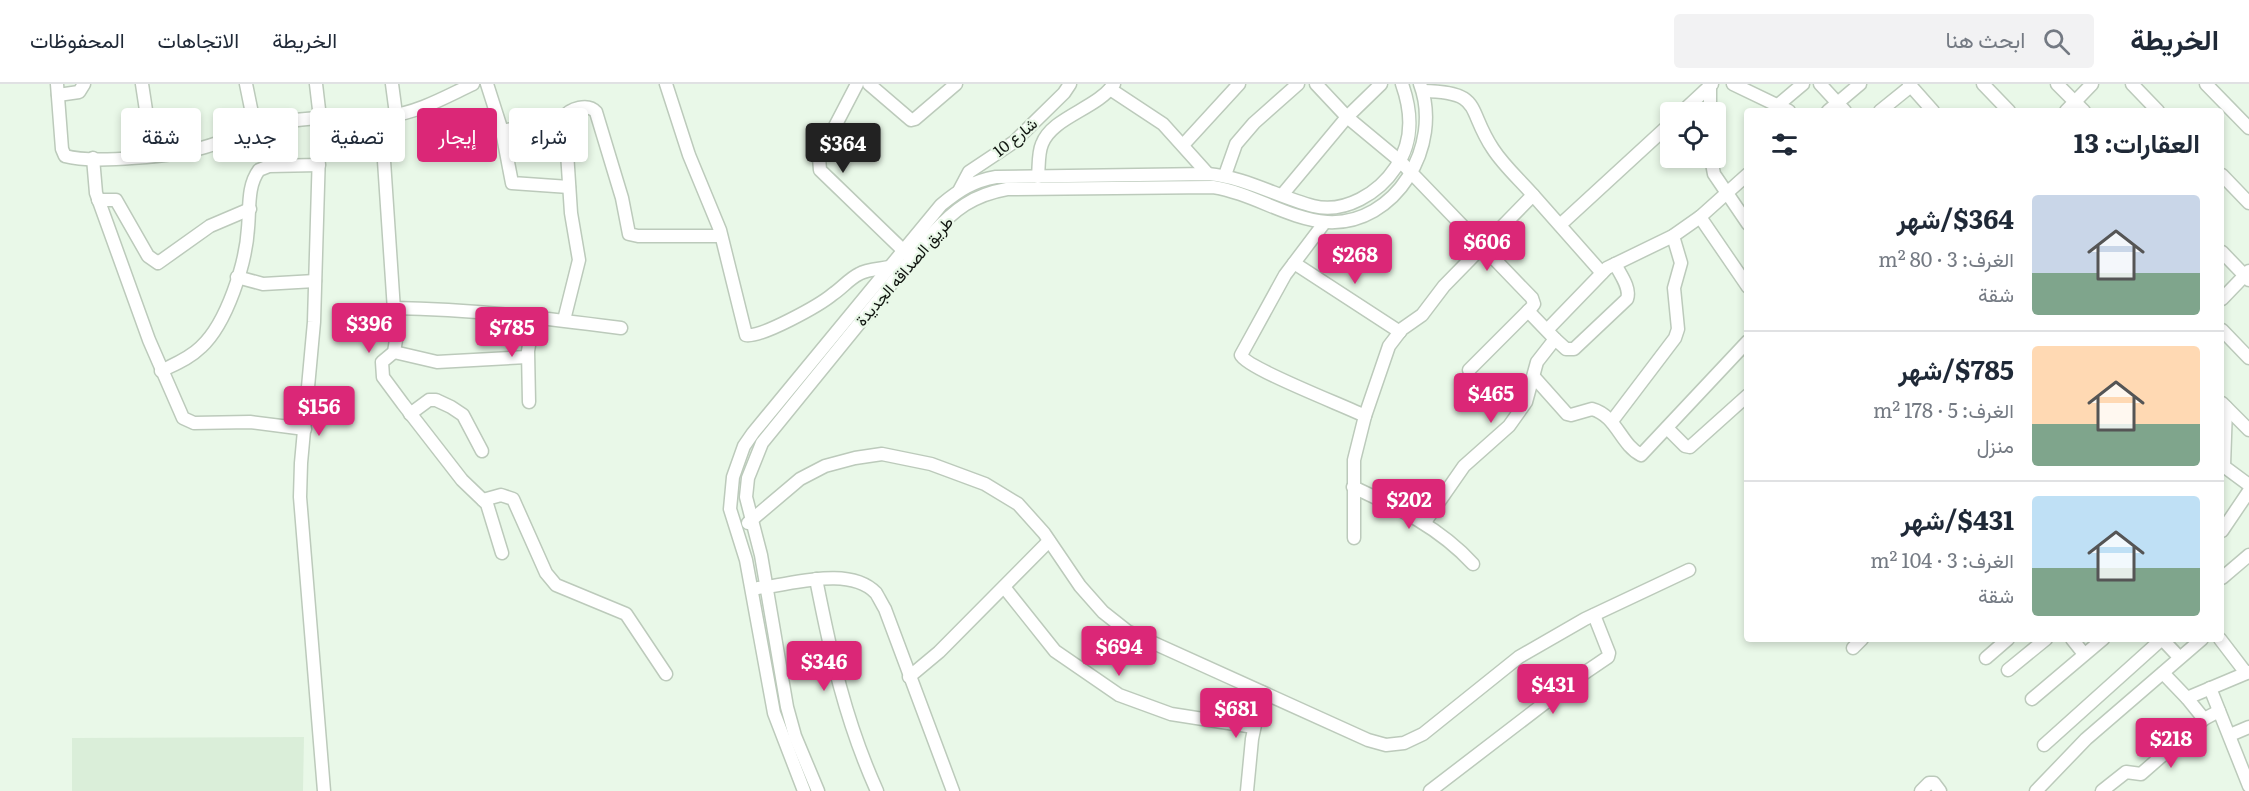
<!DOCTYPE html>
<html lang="ar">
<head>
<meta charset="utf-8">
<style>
  :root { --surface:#fff; --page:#f2f2f3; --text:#1f2937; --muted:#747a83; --line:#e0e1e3; --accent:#db2777 }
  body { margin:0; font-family:Literata,Vazirmatn,serif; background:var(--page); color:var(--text); direction:rtl; height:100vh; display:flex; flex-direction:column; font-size:22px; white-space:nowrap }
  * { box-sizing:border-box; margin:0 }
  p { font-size:20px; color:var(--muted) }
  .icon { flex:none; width:33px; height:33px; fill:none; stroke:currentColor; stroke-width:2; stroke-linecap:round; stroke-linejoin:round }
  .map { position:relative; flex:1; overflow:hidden; direction:ltr }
  .side { position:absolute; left:1744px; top:24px; width:480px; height:534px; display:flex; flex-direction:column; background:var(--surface); border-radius:6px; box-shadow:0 3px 9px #0003; direction:rtl }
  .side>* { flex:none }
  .banner { position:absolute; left:18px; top:24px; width:570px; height:54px; direction:rtl; display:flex; gap:12px }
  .buttons { position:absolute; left:1660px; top:18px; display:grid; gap:12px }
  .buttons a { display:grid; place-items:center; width:66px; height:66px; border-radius:6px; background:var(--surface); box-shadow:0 3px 9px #0003; font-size:30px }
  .price { position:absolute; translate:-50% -51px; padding:0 14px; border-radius:6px; background:var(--accent); color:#fff; font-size:20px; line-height:39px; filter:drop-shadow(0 2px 3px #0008) }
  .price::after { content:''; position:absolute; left:50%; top:36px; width:18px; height:14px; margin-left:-9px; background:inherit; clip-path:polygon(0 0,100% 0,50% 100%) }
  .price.selected { background:#222; color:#fff }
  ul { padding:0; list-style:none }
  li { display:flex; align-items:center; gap:18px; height:150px; padding:0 24px }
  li+li { border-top:2px solid var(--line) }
  li span { display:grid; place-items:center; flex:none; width:168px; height:120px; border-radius:6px; color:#555 }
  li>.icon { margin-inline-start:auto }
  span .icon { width:72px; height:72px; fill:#fffc; stroke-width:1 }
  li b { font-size:26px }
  h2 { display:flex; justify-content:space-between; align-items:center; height:72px; padding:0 24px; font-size:26px }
  .chip { padding:0 21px; border-radius:6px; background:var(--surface); box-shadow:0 3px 9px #0003; font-size:21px; line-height:54px }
  .chip.selected { background:var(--accent); color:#fff }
  header { display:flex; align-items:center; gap:36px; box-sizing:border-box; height:84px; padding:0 30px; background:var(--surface); border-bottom:2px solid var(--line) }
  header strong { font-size:28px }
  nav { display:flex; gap:33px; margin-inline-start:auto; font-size:21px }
  .search { width:420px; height:54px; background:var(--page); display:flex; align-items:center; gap:15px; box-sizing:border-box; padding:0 21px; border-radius:6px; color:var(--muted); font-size:22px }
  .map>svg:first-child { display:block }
  .built { fill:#daeed9 }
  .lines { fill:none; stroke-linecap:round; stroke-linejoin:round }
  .minor-casing { stroke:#bccabb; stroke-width:15 }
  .minor { stroke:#fff; stroke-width:12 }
  .labels { text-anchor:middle; stroke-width:4.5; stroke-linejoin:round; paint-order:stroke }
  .street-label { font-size:16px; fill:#101510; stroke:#e9f8e8 }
</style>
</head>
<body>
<header>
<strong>الخريطة</strong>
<div class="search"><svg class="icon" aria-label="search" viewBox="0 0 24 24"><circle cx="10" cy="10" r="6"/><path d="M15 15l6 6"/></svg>ابحث هنا</div>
<nav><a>الخريطة</a><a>الاتجاهات</a><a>المحفوظات</a></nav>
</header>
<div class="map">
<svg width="2249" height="707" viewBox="0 0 2249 707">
  <rect width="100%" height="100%" fill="#e9f8e8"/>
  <path class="built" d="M304 653 303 707H72V654Z"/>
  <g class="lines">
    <g class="minor-casing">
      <g id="minor">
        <path d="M57 0 62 65 65 72C93 80 176 72 205 63 232 55 256 43 283 38 317 31 353 35 388 32 418 29 447 12 473 0"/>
        <path d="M142 0 153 72"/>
        <path d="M246 0 255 44"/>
        <path d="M316 0 320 34 314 238 301 379 300 413 324 707"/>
        <path d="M392 0 396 30"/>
        <path d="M487 0 502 47 512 99 569 103"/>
        <path d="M666 0 689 71 720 146 746 251C761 254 820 221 833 210 842 204 849 195 859 190 867 185 880 185 890 183"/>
        <path d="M857 0 819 73 820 86 908 171"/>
        <path d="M869 0 911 36 915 35 956 0"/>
        <path d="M1316 0 1347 33 1400 77 1532 214 1534 220 1531 224 1469 286"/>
        <path d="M1733 0 1789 27"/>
        <path d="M1820 0 1845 27"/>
        <path d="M1909 0 1933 27"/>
        <path d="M1983 0 2009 27"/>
        <path d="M2057 0 2084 27"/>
        <path d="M2132 0 2158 27"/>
        <path d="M2206 0 2249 44"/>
        <path d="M1110 5 1163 40 1208 90"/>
        <path d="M1423 7C1484 8 1466 25 1493 65 1504 82 1520 96 1533 111"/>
        <path d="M58 11 79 8 84 0"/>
        <path d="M1778 21 1803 0"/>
        <path d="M1828 27 1860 0"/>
        <path d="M1880 27 1911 2"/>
        <path d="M2066 27 2092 0"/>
        <path d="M1682 28 1712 0"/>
        <path d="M1710 28V2"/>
        <path d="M381 32 396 256 394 268 382 278 383 293 403 320 462 396 487 420 502 469"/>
        <path d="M563 34C570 24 588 19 596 28L622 114 629 150 638 152H721"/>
        <path d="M502 47 563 34 565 38 571 129 579 176 564 236"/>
        <path d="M1184 60 1239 0"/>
        <path d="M93 74 96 109 149 256 183 334 194 339 250 338 305 345"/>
        <path d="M1711 74 1714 90 1748 140"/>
        <path d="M1225 91 1236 60 1254 39 1298 0"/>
        <path d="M2222 91 2249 119"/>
        <path d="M1038 93C1039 82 1038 69 1042 60 1052 33 1097 25 1114 0"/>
        <path d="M960 105 969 88 1014 58 1064 9 1070 0"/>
        <path d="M1282 111 1347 33 1381 0"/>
        <path d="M98 116H116L148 172 158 179 210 142 250 125"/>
        <path d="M1700 133 1748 203"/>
        <path d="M1325 138 1285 191 1241 271C1246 284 1345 322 1365 332"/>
        <path d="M1560 141 1671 39"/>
        <path d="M2222 168 2249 196"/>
        <path d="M1294 179 1400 248"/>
        <path d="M237 193 263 200 315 197"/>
        <path d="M2222 215 2249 187"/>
        <path d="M394 224C470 225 545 234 621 244"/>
        <path d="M1547 246 1607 184 1673 152 1700 133 1748 90"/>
        <path d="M2222 246 2249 274"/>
        <path d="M1555 255 1566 265H1574L1627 215C1631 204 1620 190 1615 180"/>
        <path d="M394 268 437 278 527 273"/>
        <path d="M161 287C175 280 190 274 201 263 227 239 246 179 248 144 250 124 247 102 259 86L269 82 319 81"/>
        <path d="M1534 293 1567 330 1571 331 1592 325C1617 332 1620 360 1641 371L1748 257"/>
        <path d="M529 318 528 267 534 232"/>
        <path d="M2222 319 2249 346"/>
        <path d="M410 330 429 316H436L451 323 463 331 482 367"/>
        <path d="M1612 337 1675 254 1678 245 1674 204 1681 179 1673 152"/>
        <path d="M1667 344 1685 362 1690 363 1748 311"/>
        <path d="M2222 381 2249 401"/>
        <path d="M2224 382 2226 323"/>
        <path d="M1353 403C1398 424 1439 443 1473 480"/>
        <path d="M483 416 501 411 513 415 546 489 556 501 626 530 666 590"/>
        <path d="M1425 438 1464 382 1509 342 1526 318 1537 278 1555 255 1528 227"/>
        <path d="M748 439 800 395 825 382 855 374 882 370 931 380 985 400 1018 420 1044 449 1080 502 1103 528 1127 547 1368 656 1386 661 1404 659 1423 650 1519 573 1585 535 1689 486"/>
        <path d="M2222 447 2249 407"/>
        <path d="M1354 454V376L1365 332 1389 262 1402 245 1422 231 1444 202 1533 111 1602 189"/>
        <path d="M2222 494 2249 471"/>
        <path d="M816 495C831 571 845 636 877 707"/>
        <path d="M1004 503 1055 567 1119 611 1171 630 1254 643"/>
        <path d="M758 504C791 501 849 481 876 509 879 514 882 520 885 525L953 707"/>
        <path d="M2072 555 2084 570"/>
        <path d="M2162 555 2179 573"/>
        <path d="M2220 555 2246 589"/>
        <path d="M1853 564 1862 555"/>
        <path d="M1986 574 2008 555"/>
        <path d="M2008 586 2046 555"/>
        <path d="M2163 589 2187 614 2249 588"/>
        <path d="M909 593 939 568 1049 457"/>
        <path d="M2210 604 2249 702"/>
        <path d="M2187 614 2204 635"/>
        <path d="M2032 615 2103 555"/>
        <path d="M2230 651 2249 643"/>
        <path d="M2044 661 2162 555"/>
        <path d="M804 707 774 629 746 476 730 425 733 393 744 362 753 349 941 121C959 106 973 97 996 93L1208 90C1245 93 1278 113 1313 122 1345 130 1379 109 1396 83 1413 58 1412 28 1402 0"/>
        <path d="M818 707 795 652 787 623 761 471 746 413 748 394 762 359 931 151C955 125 973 111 1007 105L1213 103C1252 109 1288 135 1327 138 1396 142 1443 61 1420 0"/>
        <path d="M1247 707 1252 655 1262 608"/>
        <path d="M1430 707 1580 592 1608 573 1609 569 1594 531"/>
        <path d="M1921 707 1929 699H1934L1940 707"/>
        <path d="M2036 707 2086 655 2202 555"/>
        <path d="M2102 707 2126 688 2141 690 2204 635 2219 627"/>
      </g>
    </g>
    <use href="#minor" class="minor"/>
  </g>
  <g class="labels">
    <g class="street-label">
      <text transform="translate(1015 53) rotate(-39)" y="6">شارع 10</text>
      <text transform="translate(904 187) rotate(-49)" y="6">طريق الصداقه الجديدة</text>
    </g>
  </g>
</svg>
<div class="buttons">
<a><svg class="icon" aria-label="locate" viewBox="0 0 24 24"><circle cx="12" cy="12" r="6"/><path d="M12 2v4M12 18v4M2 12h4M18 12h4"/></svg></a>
</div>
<b class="price selected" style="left:843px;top:90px">$364</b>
<b class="price" style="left:1487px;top:188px">$606</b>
<b class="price" style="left:1355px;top:201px">$268</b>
<b class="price" style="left:369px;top:270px">$396</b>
<b class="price" style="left:512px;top:274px">$785</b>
<b class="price" style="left:1491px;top:340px">$465</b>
<b class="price" style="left:319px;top:353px">$156</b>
<b class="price" style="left:1409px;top:446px">$202</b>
<b class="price" style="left:1119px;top:593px">$694</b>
<b class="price" style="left:824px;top:608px">$346</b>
<b class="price" style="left:1553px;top:631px">$431</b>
<b class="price" style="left:1236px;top:655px">$681</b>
<b class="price" style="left:2171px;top:685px">$218</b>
<div class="banner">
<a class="chip">شراء</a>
<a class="chip selected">إيجار</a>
<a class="chip">تصفية</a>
<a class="chip">جديد</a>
<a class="chip">شقة</a>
</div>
<section class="side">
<h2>العقارات: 13<svg class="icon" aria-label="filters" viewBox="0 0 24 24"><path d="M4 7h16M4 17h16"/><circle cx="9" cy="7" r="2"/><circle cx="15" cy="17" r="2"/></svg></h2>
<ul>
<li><span style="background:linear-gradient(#c9d6e8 65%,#7fa58c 0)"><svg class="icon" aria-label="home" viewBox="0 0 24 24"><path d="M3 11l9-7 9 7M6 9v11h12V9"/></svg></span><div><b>$364/شهر</b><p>الغرف: 3 · 80 m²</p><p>شقة</p></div></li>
<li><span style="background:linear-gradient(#ffd9b3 65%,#7fa58c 0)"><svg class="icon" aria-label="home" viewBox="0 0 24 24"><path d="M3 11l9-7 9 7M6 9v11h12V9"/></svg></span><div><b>$785/شهر</b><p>الغرف: 5 · 178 m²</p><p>منزل</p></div></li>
<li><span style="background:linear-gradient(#bfe0f5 60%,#7fa58c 0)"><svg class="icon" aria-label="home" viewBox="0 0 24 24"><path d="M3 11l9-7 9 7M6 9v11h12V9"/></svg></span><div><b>$431/شهر</b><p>الغرف: 3 · 104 m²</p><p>شقة</p></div></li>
</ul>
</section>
</div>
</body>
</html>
